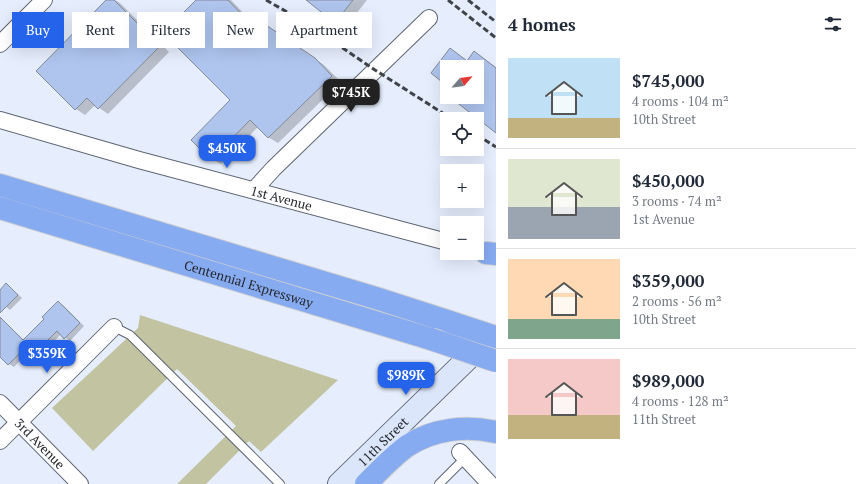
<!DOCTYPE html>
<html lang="en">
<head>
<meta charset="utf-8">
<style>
  :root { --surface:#fff; --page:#f6f6f7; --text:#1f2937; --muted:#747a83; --line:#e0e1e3; --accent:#2563eb }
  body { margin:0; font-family:"PT Serif",serif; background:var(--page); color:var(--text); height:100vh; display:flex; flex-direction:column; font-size:15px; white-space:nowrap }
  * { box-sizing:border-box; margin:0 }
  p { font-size:13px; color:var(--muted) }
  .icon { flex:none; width:22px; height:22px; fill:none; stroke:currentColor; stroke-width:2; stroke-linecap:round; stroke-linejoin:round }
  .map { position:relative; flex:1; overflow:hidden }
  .panel { display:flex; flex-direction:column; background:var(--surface); width:360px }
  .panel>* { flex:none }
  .banner { position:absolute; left:12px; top:12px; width:380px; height:36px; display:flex; gap:8px }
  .needle { width:26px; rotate:62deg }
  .tools { position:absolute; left:440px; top:60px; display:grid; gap:8px }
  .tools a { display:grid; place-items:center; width:44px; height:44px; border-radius:0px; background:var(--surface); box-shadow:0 4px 16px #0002; font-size:20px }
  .price { position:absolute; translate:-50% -34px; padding:0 9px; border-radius:8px; background:var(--accent); color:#fff; font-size:13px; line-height:26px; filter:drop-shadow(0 1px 2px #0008) }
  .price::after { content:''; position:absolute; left:50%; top:24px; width:12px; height:9px; margin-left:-6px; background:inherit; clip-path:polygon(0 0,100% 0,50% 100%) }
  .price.active { background:#222; color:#fff }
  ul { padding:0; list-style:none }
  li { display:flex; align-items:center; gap:12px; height:100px; padding:0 12px }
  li+li { border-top:1px solid var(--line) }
  li span { display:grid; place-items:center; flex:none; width:112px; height:80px; border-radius:0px; color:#555 }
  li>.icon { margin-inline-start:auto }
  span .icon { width:48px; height:48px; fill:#fffc; stroke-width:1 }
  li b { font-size:17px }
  h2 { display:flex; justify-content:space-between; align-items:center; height:48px; padding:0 12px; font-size:17px }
  .tag { padding:0 14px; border-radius:0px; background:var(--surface); box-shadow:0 4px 16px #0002; font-size:14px; line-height:36px }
  .tag.active { background:var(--accent); color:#fff }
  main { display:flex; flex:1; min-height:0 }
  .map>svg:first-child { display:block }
  .green { fill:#c1c3a1 }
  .shadow { fill:#0003 }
  .building { fill:#afc5ee; stroke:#838a98 }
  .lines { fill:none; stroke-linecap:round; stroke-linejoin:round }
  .lane-casing { stroke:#5e6572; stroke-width:10 }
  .street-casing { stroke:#5e6572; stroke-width:18 }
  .secondary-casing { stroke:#5e6572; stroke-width:24 }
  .highway-casing { stroke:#cfd0d1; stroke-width:24 }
  .lane { stroke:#fff; stroke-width:8 }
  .street { stroke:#fff; stroke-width:16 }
  .secondary { stroke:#dbe6fb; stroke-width:22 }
  .highway { stroke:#87abf1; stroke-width:22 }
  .rail { stroke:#40444a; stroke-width:3; stroke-dasharray:6 3; stroke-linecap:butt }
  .highway-bridge-casing { stroke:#cfd0d1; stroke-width:24; stroke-linecap:butt }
  .highway-bridge { stroke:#87abf1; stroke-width:22 }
  .labels { text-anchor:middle; stroke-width:4; stroke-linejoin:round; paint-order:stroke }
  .street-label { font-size:13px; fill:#25282d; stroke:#e6eefd }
</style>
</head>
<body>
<main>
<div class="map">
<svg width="496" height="484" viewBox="0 0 496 484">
  <rect width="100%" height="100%" fill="#e6eefd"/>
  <path class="green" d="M140 315 338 380 261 452 249 441 206 484H177L236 426 177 369 93 451 52 408 138 328Z"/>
  <g class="shadow">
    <path d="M107 0H115L120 3 169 52 108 114 95 105 85 115 76 109Z"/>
    <path d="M198 0H231L251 21 263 24 324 65 341 82 278 143 268 137 258 127 221 164 212 159 231 100Z"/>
    <path d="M307 0H367L345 28 336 22Z"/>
    <path d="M450 49 468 61 475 52 496 67V131L461 97H477V67H447V84L432 73Z"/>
    <path d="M6 285 11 288 22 298 10 310 0 302V291Z"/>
    <path d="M58 302 63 305 84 326 70 341 61 334 40 356 31 349 14 367 9 364 0 355V318L24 340 46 319Z"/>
  </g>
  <g class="building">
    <path d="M106 0H114L160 46 98 109 87 98 75 110 36 71Z"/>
    <path d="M196 0H228L249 22 254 17 315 58 332 76 268 138 250 120 211 160 191 140 230 100 163 33Z"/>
    <path d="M306 0H353L335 23Z"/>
    <path d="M450 48 467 61 474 51 496 68V133L450 97H477V67H447V86L431 73Z"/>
    <path d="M6 283 18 295 0 313V290Z"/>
    <path d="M58 301 80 323 64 339 57 331 34 354 27 346 8 365 0 357V317L23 340 44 319 42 317Z"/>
  </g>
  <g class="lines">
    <g class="lane-casing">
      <g id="lane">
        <path d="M114 327 130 335 280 484"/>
        <path d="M439 484 465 458"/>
      </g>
    </g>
    <g class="street-casing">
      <g id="street">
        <path d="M0 44 44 0"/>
        <path id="s1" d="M0 120 139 160 447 242"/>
        <path d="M254 190 274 168 429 18"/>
        <path id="s2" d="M0 403 80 484"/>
        <path d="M0 441 114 327"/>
        <path d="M460 452 490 484"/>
      </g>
    </g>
    <g class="secondary-casing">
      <g id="secondary">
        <path id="s3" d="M339 484 486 341"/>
      </g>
    </g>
    <g class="highway-casing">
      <g id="highway">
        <path d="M0 185 379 299 450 322"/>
        <path id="s4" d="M0 208 431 339"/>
        <path d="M486 253 496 254"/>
        <path d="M366 484C379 471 392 457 407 446 433 429 466 425 496 432"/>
      </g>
    </g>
    <use href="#lane" class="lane"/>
    <use href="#street" class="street"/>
    <use href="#secondary" class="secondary"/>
    <use href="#highway" class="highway"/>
    <g class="rail">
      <path d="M266 0 303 21 375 70 452 119"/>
      <path d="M448 0 496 38"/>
      <path d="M468 0 496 22"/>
      <path d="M477 135 496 147"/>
    </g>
    <g class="highway-bridge-casing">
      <g id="highway-bridge">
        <path d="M450 322 496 337"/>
        <path d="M431 339 496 361"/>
      </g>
    </g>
    <use href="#highway-bridge" class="highway-bridge"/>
  </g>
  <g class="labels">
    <g class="street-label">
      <text dy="5" stroke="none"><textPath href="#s1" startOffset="292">1st Avenue</textPath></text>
      <text dy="5" stroke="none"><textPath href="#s4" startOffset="260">Centennial Expressway</textPath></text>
      <text dy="5" stroke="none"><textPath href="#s3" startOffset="61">11th Street</textPath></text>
      <text dy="5" stroke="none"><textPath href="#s2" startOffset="57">3rd Avenue</textPath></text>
    </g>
  </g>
</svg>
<div class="tools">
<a><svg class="needle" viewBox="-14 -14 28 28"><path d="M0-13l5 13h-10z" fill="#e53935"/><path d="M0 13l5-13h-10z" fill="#747a83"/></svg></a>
<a><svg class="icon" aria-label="locate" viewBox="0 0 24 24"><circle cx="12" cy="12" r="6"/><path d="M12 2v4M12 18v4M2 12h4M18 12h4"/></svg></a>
<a>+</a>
<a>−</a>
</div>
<b class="price active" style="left:351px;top:113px">$745K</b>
<b class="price" style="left:227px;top:169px">$450K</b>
<b class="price" style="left:47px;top:374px">$359K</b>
<b class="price" style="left:406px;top:396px">$989K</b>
<div class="banner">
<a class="tag active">Buy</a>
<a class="tag">Rent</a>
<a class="tag">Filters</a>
<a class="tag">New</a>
<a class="tag">Apartment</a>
</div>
</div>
<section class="panel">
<h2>4 homes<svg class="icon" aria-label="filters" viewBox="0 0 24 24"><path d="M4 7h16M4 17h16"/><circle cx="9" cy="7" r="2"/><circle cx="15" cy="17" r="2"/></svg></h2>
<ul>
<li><span style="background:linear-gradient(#bfe0f5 75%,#c2b280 0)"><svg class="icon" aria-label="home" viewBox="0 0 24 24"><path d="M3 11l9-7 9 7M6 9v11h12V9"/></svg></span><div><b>$745,000</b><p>4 rooms · 104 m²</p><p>10th Street</p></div></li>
<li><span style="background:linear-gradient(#dfe7d0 60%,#9aa5b1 0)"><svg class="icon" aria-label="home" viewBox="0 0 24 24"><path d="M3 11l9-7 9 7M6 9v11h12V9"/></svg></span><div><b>$450,000</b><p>3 rooms · 74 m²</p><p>1st Avenue</p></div></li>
<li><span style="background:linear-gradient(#ffd9b3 75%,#7fa58c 0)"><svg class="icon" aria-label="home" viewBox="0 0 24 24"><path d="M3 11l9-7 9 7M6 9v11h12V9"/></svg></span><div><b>$359,000</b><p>2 rooms · 56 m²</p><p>10th Street</p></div></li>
<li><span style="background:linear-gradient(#f6c9c9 70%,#c2b280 0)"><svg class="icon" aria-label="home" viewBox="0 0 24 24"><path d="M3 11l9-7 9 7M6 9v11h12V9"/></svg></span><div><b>$989,000</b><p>4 rooms · 128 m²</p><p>11th Street</p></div></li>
</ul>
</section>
</main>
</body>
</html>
